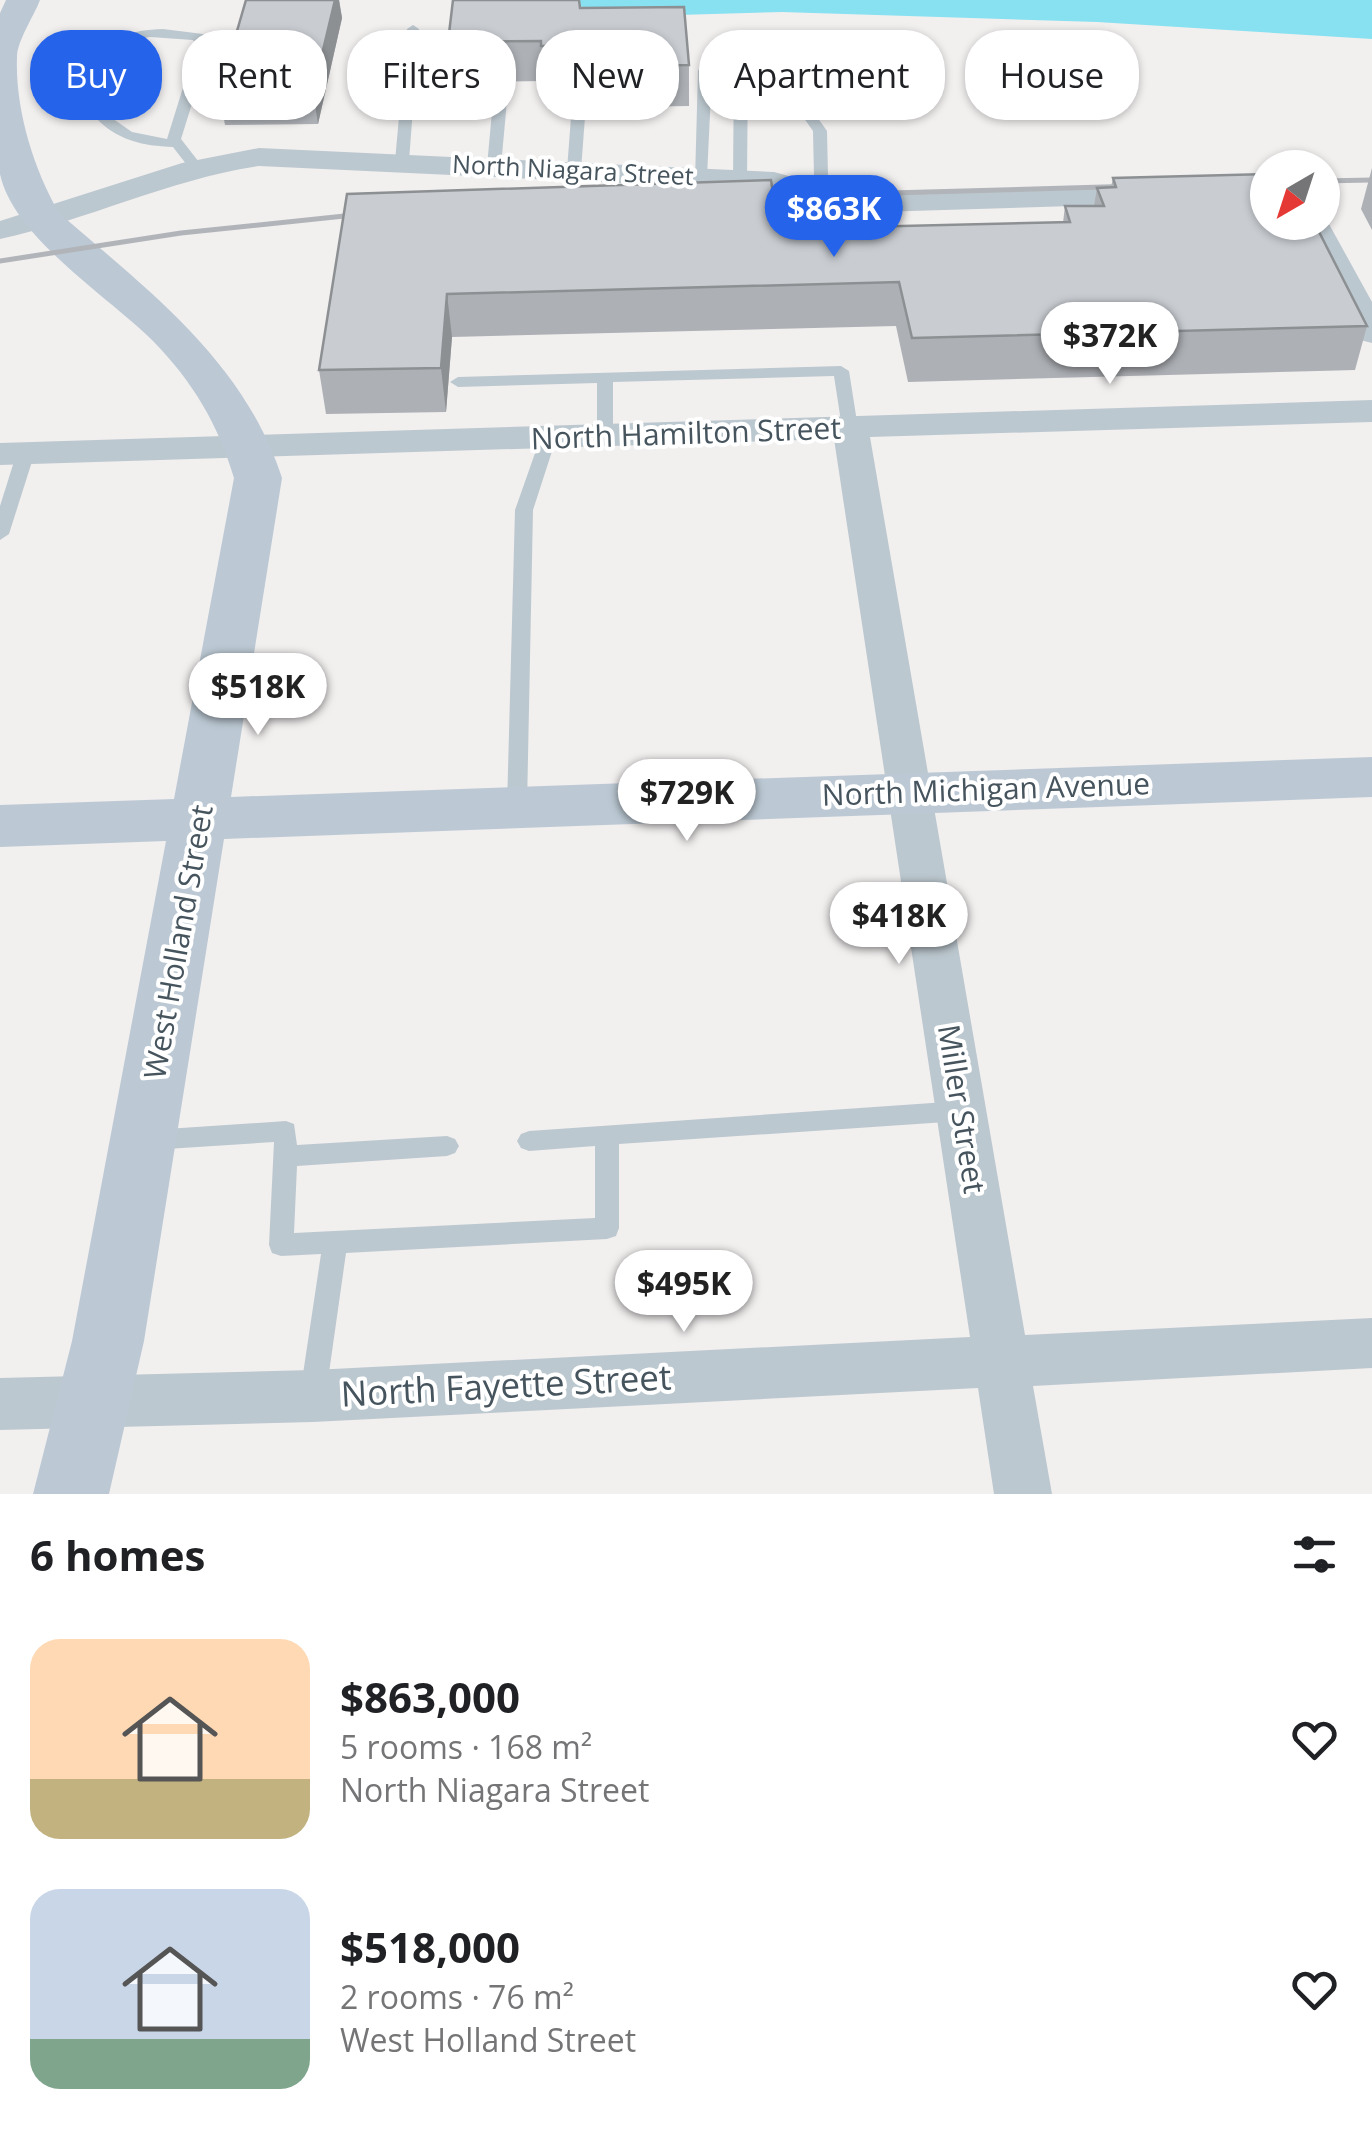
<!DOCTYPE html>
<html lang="en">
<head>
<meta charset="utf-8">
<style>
  :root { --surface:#fff; --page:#f6f6f6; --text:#202124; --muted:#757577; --accent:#2563eb }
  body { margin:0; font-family:"Open Sans",sans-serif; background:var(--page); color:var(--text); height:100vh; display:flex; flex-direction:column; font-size:38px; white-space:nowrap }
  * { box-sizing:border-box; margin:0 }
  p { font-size:32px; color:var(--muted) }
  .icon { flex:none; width:55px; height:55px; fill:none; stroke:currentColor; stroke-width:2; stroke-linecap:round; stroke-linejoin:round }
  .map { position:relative; height:1494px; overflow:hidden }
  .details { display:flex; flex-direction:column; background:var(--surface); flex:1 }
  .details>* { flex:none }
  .hud { position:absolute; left:30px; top:30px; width:1312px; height:90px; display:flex; gap:20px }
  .needle { width:65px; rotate:219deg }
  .buttons { position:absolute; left:1250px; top:150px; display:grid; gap:20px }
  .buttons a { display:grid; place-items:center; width:90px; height:90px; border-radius:50%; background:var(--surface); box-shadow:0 2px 8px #0004; font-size:50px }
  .price { position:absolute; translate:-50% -85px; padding:0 22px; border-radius:35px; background:#fff; color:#222; font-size:32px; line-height:65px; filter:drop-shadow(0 2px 5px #0008) }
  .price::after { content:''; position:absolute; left:50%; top:60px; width:30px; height:22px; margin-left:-15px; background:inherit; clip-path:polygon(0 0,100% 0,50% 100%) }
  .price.active { background:var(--accent); color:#fff }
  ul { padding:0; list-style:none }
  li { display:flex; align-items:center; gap:30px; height:250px; padding:0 30px }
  li span { display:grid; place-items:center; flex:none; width:280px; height:200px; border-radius:30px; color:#555 }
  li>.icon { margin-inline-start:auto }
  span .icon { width:120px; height:120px; fill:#fffc; stroke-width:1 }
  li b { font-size:42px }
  h2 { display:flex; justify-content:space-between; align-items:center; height:120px; padding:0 30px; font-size:42px }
  .pill { padding:0 35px; border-radius:40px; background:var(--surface); box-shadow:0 2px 8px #0004; font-size:35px; line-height:90px }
  .pill.active { background:var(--accent); color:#fff }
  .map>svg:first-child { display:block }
  .water { fill:#87e1f1 }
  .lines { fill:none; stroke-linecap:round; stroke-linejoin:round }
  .service { fill:#bcc8cf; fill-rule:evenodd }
  .minor { fill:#bcc8cf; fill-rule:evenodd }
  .secondary { fill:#bcc9d4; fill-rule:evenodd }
  .rail { stroke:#b1b5ba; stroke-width:5 }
  .wall { fill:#adb0b5 }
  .shaded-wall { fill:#8d9093 }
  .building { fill:#c9cdd2; stroke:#8d9093; stroke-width:2.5 }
  .labels { text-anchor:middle; stroke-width:8; stroke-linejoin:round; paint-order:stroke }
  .far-street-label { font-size:25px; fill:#46545e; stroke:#fff }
  .street-label { font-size:30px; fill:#46545e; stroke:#fff }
  .near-street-label { font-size:35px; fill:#46545e; stroke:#fff }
</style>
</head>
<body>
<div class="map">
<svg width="1372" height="1494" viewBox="0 0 1372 1494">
  <rect width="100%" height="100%" fill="#f2efef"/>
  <path class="water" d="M536 0H1372V39L1097 22 782 12 644 16Z"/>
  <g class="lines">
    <g class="service">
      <path d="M413 25 419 29 409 161 402 165 395 161 407 29Z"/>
      <path d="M163 29 203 34 210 46 181 139 202 166 195 170 190 169 173 147C143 146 116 140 95 117 99 62 95 31 163 29ZM150 37 193 40 196 46 167 139 132 132 109 116C111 78 102 45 150 37Z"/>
      <path d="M741 55 795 56 806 62 815 114 827 131 828 175 853 200V206H843L814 176 813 131 801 114 792 64H748L747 179 740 183 733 179 734 64 712 72 707 177 695 180 698 70 723 57Z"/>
      <path d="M501 86 508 90 501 166 494 170 487 166 494 90Z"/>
      <path d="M578 113 585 117 581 170 574 174 567 170 571 117Z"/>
      <path d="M841 366 849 371 858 428 850 433 842 428 834 376 613 382V435L605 440 597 435V383L458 387 450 382 458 377Z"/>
      <path d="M548 434 556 439 533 510 527 807 524 812H510L507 807 515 510 540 439Z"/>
      <path d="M26 447 35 452 9 534 0 540V506L17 452Z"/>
      <path d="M961 1101 969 1104 973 1111 969 1118 961 1121 619 1144V1228L616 1236 607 1239 346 1253 326 1394 322 1403 313 1406 304 1403 300 1394 321 1254 281 1256 272 1253 269 1245 274 1142 151 1150 143 1147 139 1140 143 1133 151 1130 286 1121 294 1124 297 1145 447 1136 455 1139 459 1146 455 1153 447 1156 297 1166 294 1233 595 1218V1146L529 1151 521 1148 517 1141 521 1134 529 1131Z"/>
    </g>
    <g class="minor">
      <path d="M259 148 774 172 807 181 820 195 1268 182V200L812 214C795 210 790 195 773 190L259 166C170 179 88 220 0 239V221L182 163Z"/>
      <path d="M1324 215 1372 302V343L1360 340 1355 333 1298 222H1322Z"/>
      <path d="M1372 400V422L870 437 1025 1335 1372 1318V1368L1033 1386 1052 1494H994L978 1388 313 1422 0 1430V1378L313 1370 970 1337 834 439 0 465V443Z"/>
    </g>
    <path class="secondary" d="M6 0H40C34 16 17 41 17 57 15 108 33 168 59 213 149 291 244 361 282 478L231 797 1372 757V797L224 839 144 1341 109 1494H33L72 1341 166 841 0 847V805L174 799 234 478C218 424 193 382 153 341 109 297 13 237 0 174 0 134 0 56 0 13Z"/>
    <g class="rail">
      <path d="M1322 181 1372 180"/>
      <path d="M748 197 1138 186"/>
      <path d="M0 261 181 233 373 213"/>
    </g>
  </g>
  <g class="wall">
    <path d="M246 0H339L342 18 318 124 225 125 219 93Z"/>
    <path d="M580 8 689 65V106L564 108 563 86H543V81L452 82 448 42Z"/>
    <path d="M1372 168V230L1361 209Z"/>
    <path d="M1113 178 1367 326 1355 370 908 382 896 326 452 337 446 412 326 414 319 370 347 194 777 220 860 227 1063 223 1065 206H1094L1097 188 1111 187Z"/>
  </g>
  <g class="shaded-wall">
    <path d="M335 0H339L342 18 318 124 313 92Z"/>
    <path d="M447 294 452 337 446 412 441 368Z"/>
  </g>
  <g class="building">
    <path d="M246 0H335L313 92 219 93Z"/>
    <path d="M453 0H579L580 8 684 7 689 65 562 67V46H541V41L448 42Z"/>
    <path d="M1268 174V222H1314L1367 326 912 338 899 282 447 294 441 368 319 370 347 194 771 180 777 220 858 218 860 227 1070 222 1065 206H1104L1097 188 1116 187 1113 178Z"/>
  </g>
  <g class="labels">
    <g class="far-street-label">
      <text transform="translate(573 170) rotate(3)" y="9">North Niagara Street</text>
    </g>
    <g class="street-label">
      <text transform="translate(686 434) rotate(-2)" y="10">North Hamilton Street</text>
      <text transform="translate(986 790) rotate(-2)" y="10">North Michigan Avenue</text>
      <text transform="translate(179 942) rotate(-80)" y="10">West Holland Street</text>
      <text transform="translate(961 1109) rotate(81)" y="10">Miller Street</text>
    </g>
    <g class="near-street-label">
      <text transform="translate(506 1386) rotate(-3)" y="12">North Fayette Street</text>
    </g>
  </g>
</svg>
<div class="buttons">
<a><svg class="needle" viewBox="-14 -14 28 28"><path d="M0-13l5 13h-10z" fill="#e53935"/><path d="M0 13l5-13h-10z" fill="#757577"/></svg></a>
</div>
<b class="price active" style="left:834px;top:260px">$863K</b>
<b class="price" style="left:1110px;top:387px">$372K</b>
<b class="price" style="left:258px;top:738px">$518K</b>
<b class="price" style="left:687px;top:844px">$729K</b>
<b class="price" style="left:899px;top:967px">$418K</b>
<b class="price" style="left:684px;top:1335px">$495K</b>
<div class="hud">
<a class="pill active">Buy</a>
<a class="pill">Rent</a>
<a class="pill">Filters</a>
<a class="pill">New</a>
<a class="pill">Apartment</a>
<a class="pill">House</a>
</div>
</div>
<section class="details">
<h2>6 homes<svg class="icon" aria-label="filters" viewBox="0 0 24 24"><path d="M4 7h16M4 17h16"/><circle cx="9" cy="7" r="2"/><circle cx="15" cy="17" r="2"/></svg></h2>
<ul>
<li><span style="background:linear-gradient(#ffd9b3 70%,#c2b280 0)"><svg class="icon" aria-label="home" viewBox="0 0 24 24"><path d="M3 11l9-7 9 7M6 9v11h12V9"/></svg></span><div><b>$863,000</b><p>5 rooms · 168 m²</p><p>North Niagara Street</p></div><svg class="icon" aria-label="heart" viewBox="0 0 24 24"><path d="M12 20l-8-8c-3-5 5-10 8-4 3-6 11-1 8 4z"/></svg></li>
<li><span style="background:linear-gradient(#c9d6e8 75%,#7fa58c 0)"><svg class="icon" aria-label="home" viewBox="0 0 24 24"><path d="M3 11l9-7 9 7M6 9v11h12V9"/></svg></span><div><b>$518,000</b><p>2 rooms · 76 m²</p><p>West Holland Street</p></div><svg class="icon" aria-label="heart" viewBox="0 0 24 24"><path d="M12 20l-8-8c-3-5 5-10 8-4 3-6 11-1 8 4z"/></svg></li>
</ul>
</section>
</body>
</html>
